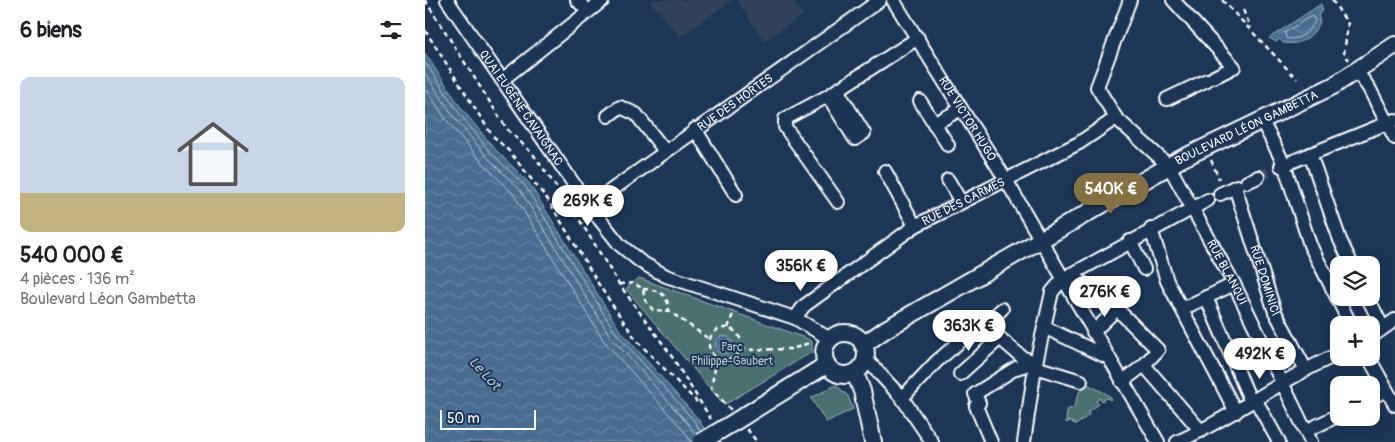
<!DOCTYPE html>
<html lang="fr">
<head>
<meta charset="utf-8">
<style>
  :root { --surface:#fff; --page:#f6f6f6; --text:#202124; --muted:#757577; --line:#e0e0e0; --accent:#847042 }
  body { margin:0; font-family:Pangolin,sans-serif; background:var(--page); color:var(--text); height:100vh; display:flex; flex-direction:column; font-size:19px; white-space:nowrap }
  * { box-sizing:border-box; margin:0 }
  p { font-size:16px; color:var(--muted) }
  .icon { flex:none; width:28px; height:28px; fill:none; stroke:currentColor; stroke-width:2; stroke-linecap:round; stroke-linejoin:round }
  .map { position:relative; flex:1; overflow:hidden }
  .drawer { display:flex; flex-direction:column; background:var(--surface); width:425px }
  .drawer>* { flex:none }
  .fabs { position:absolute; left:905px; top:256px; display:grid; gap:10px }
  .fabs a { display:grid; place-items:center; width:50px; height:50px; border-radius:10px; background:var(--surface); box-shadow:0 2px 12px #0003; font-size:25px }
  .scale { position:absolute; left:15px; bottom:12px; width:96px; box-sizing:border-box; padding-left:5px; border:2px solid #fff; border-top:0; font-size:14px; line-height:18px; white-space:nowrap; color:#fff; -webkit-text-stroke:4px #1d3557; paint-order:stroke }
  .price { position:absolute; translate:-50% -42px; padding:0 11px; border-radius:18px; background:#fff; color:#222; font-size:16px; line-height:32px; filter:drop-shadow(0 1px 2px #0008) }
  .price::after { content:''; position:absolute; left:50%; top:30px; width:15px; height:11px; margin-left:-8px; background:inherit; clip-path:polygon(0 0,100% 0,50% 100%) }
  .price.active { background:var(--accent); color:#fff }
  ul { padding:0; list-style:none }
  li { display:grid; align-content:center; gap:10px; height:265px; padding:0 20px }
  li+li { border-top:1px solid var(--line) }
  li span { display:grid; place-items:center; height:155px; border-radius:10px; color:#555 }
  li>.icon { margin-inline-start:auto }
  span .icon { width:90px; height:90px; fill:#fffc; stroke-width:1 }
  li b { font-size:21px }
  h2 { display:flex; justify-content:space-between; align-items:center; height:60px; padding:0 20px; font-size:21px }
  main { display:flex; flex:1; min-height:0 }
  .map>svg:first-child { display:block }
  .built { fill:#30425c }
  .green { fill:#4c6f70; stroke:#a6b7b8 }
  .water { fill:url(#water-waves); stroke:#92a7bd }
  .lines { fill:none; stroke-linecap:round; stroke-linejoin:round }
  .shore { stroke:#b6c5d3; stroke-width:1 }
  .minor-tunnel { stroke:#344968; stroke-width:12; stroke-dasharray:12 6; stroke-linecap:butt }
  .minor-casing { stroke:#fff; stroke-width:16 }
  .major-casing { stroke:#fff; stroke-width:20 }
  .path { stroke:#fff; stroke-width:2.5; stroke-dasharray:5 4; stroke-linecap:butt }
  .minor { stroke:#1d3557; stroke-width:12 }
  .major { stroke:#1d3557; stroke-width:16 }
  .major-bridge-casing { stroke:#fff; stroke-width:20; stroke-linecap:butt }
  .major-bridge { stroke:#1d3557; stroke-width:16 }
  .labels { text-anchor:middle; stroke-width:4; stroke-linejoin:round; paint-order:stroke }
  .street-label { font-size:12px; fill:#fff; stroke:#1d3557 }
  .park-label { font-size:12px; fill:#b7c5c6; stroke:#1d3557 }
  .water-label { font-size:14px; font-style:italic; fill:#b6c5d3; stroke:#1d3557 }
</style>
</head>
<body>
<main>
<section class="drawer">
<h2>6 biens<svg class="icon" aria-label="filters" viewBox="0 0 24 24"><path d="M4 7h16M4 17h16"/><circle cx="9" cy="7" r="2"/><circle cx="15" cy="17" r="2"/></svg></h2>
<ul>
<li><span style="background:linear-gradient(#c9d6e8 75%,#c2b280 0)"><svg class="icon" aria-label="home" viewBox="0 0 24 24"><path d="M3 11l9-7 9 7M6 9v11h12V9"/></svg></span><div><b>540 000 €</b><p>4 pièces · 136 m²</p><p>Boulevard Léon Gambetta</p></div></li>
</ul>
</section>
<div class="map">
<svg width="970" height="442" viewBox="0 0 970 442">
  <defs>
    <pattern id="water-waves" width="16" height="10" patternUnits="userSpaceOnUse" patternTransform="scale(1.25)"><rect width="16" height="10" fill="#496d91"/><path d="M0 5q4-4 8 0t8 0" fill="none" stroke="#6483a2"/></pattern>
  </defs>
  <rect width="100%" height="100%" fill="#1d3557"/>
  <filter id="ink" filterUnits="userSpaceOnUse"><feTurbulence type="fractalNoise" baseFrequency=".02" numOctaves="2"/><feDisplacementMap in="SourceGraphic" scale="10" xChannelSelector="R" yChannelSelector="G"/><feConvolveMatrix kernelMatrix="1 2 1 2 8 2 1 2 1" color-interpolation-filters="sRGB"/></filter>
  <g filter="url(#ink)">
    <g class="built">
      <path d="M224 0H307L255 37Z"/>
      <path d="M312 0H368L378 15 339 41Z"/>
    </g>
    <g class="green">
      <path d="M214 278 383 339 387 342V352L299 405 201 289Z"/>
      <path d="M658 382 680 393 687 398 685 400 682 398 677 401 675 398 671 401 674 404 663 412 664 415 651 425 645 421 641 423 642 410 649 407Z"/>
      <path d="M411 385 423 396 428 409 401 422 386 398Z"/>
    </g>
    <g class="water">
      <path d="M896 4 898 11 893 15 895 22C888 37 875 46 858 43L855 39 851 42 844 38Z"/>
      <path d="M0 53 37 109 70 149 104 183 194 329 274 420 287 442H0Z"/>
      <circle cx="299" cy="345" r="9"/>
    </g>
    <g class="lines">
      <g class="shore">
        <path d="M885 17H888L890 21C884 33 874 41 861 38L860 33Z"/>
        <path d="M0 62 34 113 66 153 100 186 190 332 270 422 275 431"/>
        <path d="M0 73 29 117 62 157 95 190 185 336 265 426 270 435"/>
        <path d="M0 87 22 121 56 161 89 195 179 341 259 431 266 442"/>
      </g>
      <path class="minor-tunnel" d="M833 177 856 166"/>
      <g class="minor-casing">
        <g id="minor">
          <path id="s1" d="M22 0 164 206 195 245 216 262 241 276 370 318 405 339"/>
          <path d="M152 0 163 11"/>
          <path id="s2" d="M468 0 581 180 733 442"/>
          <path id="s3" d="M705 0 672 87 691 118 744 166 809 284 886 442"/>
          <path d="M748 0 809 67"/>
          <path d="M932 72 944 88 970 138"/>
          <path d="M789 77 805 69"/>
          <path d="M77 80 178 0"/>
          <path d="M403 96 430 139 439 133 412 90"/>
          <path d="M742 99 782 80"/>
          <path d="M495 101 523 145"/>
          <path d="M183 116 195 107 211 114 240 151"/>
          <path d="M837 121 859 164 885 245 926 325"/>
          <path d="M509 124 536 109"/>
          <path d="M270 129 311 195"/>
          <path d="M885 154 915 240 927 265"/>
          <path d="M856 166 970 120"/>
          <path d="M460 171 490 226"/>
          <path d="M523 180 536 202"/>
          <path d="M822 182 833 177"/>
          <path id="s4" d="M810 187 850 312 880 368"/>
          <path d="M795 194 812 186"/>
          <path d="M413 202 360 127V119L403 96 493 38"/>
          <path id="s5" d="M164 206 455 0"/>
          <path d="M726 229 742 281 811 412"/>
          <path d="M705 241 719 269"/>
          <path d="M646 274 694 311 733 350 719 365"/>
          <path d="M781 297 826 402"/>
          <path d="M943 298 958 328"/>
          <path d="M757 309 809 284"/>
          <path id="s6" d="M370 318 379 306 490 226 654 143 691 118"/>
          <path d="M560 325 577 309"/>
          <path d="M619 327 682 357"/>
          <path d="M668 332 691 310"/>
          <path d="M946 337 970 320"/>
          <path d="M440 358 477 398 507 442"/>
          <path d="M944 358 970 405"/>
          <path d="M610 367 656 381"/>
          <path d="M535 374 575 338"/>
          <path d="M697 382 719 365 776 431"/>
          <path d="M477 398 512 361 557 323 598 358 611 362"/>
          <path d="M946 398 961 390"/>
          <path d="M830 399 854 442"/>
          <path d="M881 431 914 415"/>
          <path d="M566 442 551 406 554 403 550 394 591 368 611 362"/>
          <path d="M599 442 610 367 627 292 638 279 783 200"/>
          <path d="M752 442C809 417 857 378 914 354"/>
        </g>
      </g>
      <g class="major-casing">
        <g id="major">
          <circle cx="420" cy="354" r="21"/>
          <path id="s7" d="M438 345 461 329 756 159 908 86 970 45"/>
          <path d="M430 373 437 391 448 442"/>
          <path d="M311 421 401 365"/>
        </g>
      </g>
      <g class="path">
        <path d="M0 0 82 129 108 154 154 219 194 284 244 352 286 419"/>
        <path d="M797 0 872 79"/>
        <path d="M907 0 923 24 919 54 924 60"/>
        <path d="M818 10 826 28"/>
        <path d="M0 30 67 135 84 151 123 200 176 288 212 341 272 402"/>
        <path d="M786 160 794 179"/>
        <path d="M194 284 209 283 218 289 220 300 228 310 244 311 284 339"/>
        <path d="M218 289C235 290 243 294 244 311"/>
        <circle cx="300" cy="344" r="16"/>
        <path d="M303 328 309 311"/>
        <path d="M316 350 367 349 387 342"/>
        <path d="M292 359 286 388 306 410"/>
        <path d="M322 429 332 442"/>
      </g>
      <use href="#minor" class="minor"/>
      <use href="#major" class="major"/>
      <g class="major-bridge-casing">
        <path id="major-bridge" d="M276 442 311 421"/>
      </g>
      <use href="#major-bridge" class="major-bridge"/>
    </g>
  </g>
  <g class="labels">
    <g class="street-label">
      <text dy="4" stroke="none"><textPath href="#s5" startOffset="179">RUE DES HORTES</textPath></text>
      <text dy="4" stroke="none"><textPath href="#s1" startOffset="131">QUAI EUGÈNE CAVAIGNAC</textPath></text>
      <text dy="4" stroke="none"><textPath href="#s2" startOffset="140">RUE VICTOR HUGO</textPath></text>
      <text dy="4" stroke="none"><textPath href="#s7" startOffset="441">BOULEVARD LÉON GAMBETTA</textPath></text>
      <text dy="4" stroke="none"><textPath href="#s6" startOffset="206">RUE DES CARMES</textPath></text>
      <text dy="4" stroke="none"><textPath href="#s3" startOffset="322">RUE BLANQUI</textPath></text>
      <text dy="4" stroke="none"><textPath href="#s4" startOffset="98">RUE DOMINICI</textPath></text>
    </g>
    <g class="park-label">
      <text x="307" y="351">Parc<tspan x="307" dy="14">Philippe-Gaubert</tspan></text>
    </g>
    <g class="water-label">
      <text transform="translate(60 373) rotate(48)" y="5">Le Lot</text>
    </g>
  </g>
</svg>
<div class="fabs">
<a><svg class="icon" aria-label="layers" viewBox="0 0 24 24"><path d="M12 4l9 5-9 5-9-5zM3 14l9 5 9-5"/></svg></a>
<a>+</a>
<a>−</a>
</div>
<div class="scale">50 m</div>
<b class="price active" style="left:686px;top:215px">540K €</b>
<b class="price" style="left:163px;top:227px">269K €</b>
<b class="price" style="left:376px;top:292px">356K €</b>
<b class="price" style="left:680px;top:318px">276K €</b>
<b class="price" style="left:544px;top:352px">363K €</b>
<b class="price" style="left:835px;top:380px">492K €</b>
</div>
</main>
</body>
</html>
